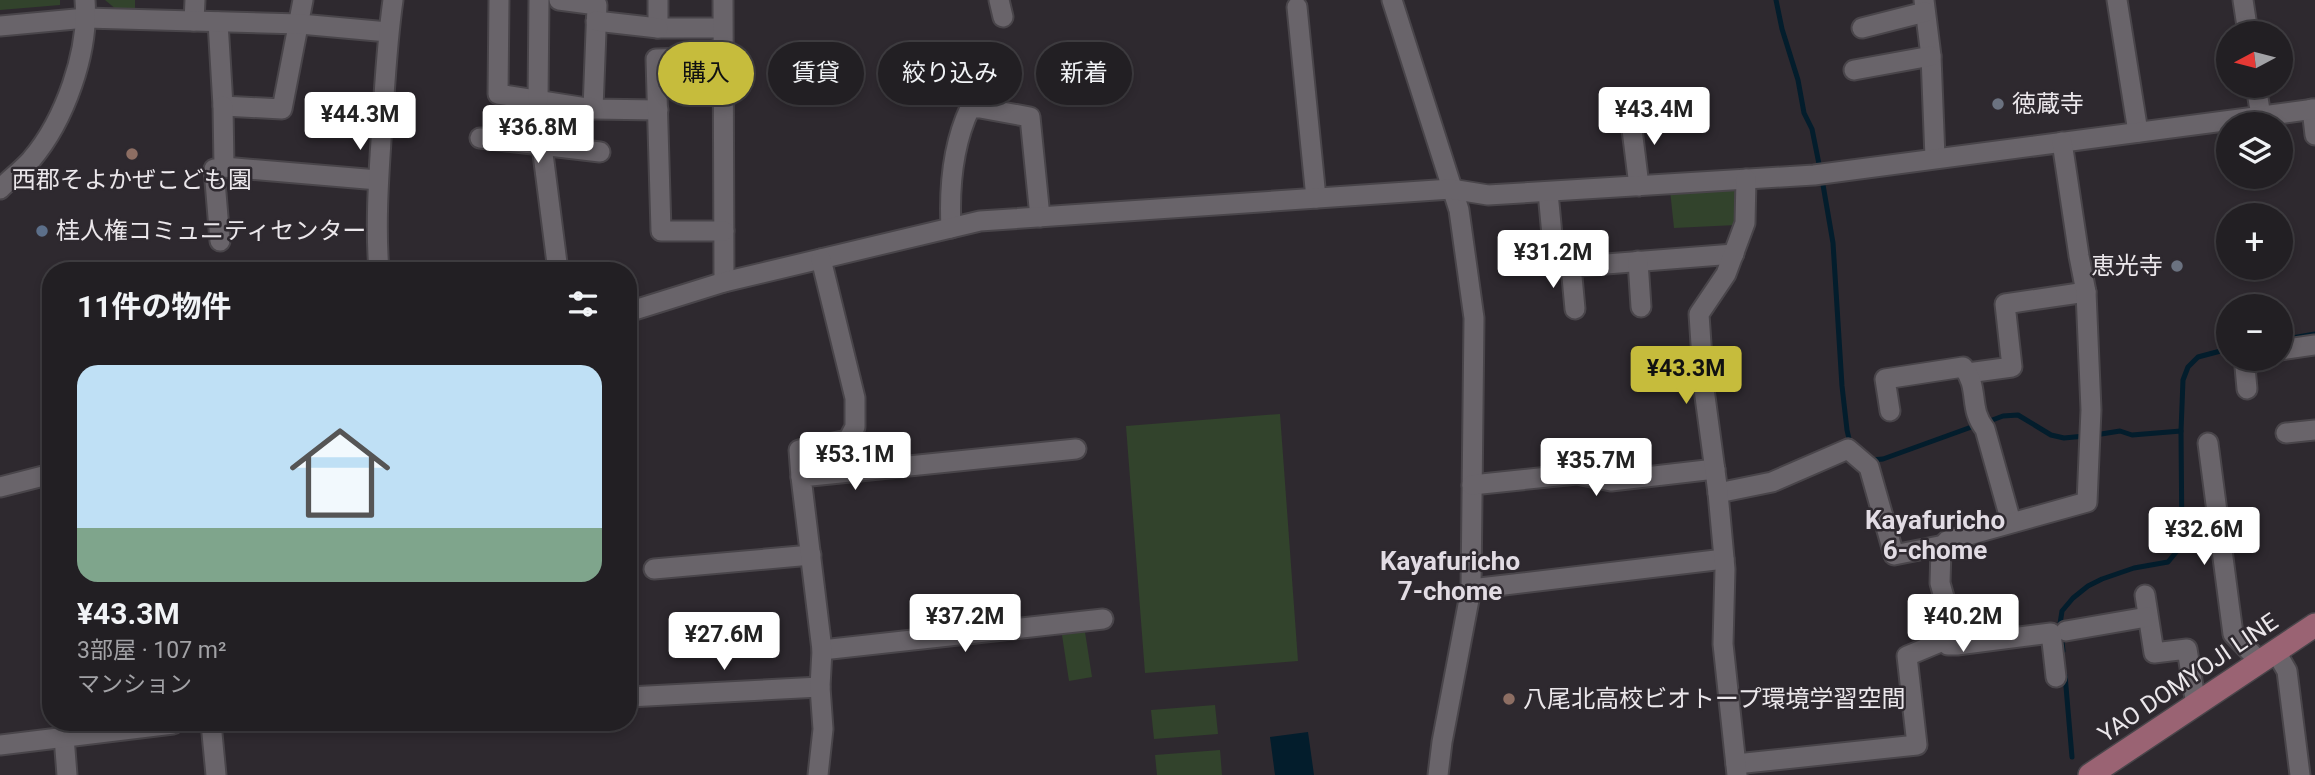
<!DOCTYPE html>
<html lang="ja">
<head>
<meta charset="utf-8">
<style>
  :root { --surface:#221f23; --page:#2e2c30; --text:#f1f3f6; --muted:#a2a2a6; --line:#3f3d41; --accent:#c6bc3c }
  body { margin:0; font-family:Roboto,"Noto Sans JP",sans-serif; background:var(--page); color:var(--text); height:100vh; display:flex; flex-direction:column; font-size:26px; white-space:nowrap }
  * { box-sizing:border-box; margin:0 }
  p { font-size:23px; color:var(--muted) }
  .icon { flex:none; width:38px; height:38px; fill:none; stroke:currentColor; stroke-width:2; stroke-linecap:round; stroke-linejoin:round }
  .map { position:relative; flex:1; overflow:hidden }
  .details { position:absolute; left:42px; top:262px; width:595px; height:469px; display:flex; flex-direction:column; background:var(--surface); border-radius:28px; box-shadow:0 4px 10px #0003,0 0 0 2px var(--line) }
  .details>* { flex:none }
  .guide { position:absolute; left:658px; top:42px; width:665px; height:63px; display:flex; gap:14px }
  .needle { width:46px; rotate:263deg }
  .controls { position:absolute; left:2216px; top:21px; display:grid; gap:14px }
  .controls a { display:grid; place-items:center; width:77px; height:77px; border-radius:50%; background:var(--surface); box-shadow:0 4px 10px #0003,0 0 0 2px var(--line); font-size:35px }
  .price { position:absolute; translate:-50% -60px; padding:0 16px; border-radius:7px; background:#fff; color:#222; font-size:23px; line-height:46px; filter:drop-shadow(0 2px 4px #0008) }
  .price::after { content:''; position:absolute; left:50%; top:42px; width:21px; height:16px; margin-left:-10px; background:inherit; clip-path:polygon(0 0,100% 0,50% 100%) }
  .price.on { background:var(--accent); color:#111 }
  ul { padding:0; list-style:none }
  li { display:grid; align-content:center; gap:14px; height:371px; padding:0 35px }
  li span { display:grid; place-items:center; height:217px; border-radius:21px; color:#555 }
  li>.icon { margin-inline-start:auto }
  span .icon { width:126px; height:126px; fill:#fffc; stroke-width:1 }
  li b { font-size:30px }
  h2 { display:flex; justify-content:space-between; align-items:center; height:84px; padding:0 35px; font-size:30px }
  .chip { padding:0 24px; border-radius:32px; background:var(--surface); box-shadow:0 4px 10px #0003,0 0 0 2px var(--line); font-size:24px; line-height:63px }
  .chip.on { background:var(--accent); color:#111 }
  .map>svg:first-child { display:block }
  .green { fill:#32432c }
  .water { fill:#031d2c }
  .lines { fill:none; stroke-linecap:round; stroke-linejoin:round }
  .stream { stroke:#031d2c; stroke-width:5 }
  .minor-casing { stroke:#49454a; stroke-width:23 }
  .major-casing { stroke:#49454a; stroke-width:26 }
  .minor { stroke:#69646a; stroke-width:19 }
  .major { stroke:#9a6373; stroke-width:23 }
  .worship-dot { fill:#6b7280; stroke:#2e292f; stroke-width:2.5 }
  .education-dot { fill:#8d6e63; stroke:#2e292f; stroke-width:2.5 }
  .service-dot { fill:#5c6f8a; stroke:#2e292f; stroke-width:2.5 }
  .labels { text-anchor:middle; stroke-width:5; stroke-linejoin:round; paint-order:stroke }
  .poi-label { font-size:24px; fill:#ebe7eb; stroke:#2e292f; text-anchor:start }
  .street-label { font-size:24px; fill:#ebe7eb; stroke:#2e292f }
  .neighbourhood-label { font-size:26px; font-weight:bold; fill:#e2dce4; stroke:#2e292f }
</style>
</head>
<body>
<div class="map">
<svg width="2315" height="775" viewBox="0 0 2315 775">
  <rect width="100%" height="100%" fill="#2e292f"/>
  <g class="green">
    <path d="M0 0H60V5L0 10Z"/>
    <path d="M105 0H135V8L117 10Z"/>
    <path d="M1740 184 1736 225 1674 228 1670 190Z"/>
    <path d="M1280 414 1298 661 1145 673 1126 426Z"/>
    <path d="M1085 632 1092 677 1069 681 1062 635Z"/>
    <path d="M1215 705 1218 734 1154 739 1151 710Z"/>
    <path d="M1220 750 1222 775H1157L1155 755Z"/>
  </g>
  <path class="water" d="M1308 732 1314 775H1275L1270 737Z"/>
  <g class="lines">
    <g class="stream">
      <path d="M1776 0 1782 29 1798 80 1804 113 1812 129 1820 169"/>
      <path d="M1822 179 1833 243 1842 386 1847 430 1850 443"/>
      <path d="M2280 340 2315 334"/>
      <path d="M1987 422 2003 416 2018 415 2051 435 2064 438 2085 436"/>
      <path d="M2095 435 2120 431 2132 435 2181 431"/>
      <path d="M1871 460 1883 459 1977 425"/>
      <path d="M2063 651 2060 624 2062 611 2073 598 2088 586 2102 579 2134 568 2168 562 2182 545 2181 431 2183 380 2188 367 2198 357 2228 349"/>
      <path d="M2065 675 2072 757"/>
    </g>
    <g class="minor-casing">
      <g id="minor">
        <path d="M499 0 498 94 593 109"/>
        <path d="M559 0 597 5 593 109 658 110"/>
        <path d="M658 0V28H721"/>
        <path d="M723 0 724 282"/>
        <path d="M999 0 1003 17"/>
        <path d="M1392 0 1459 210 1474 318 1471 589 1442 742 1438 775"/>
        <path d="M1924 0 1931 56 1935 158"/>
        <path d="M2117 0 2138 132"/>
        <path d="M2243 0 2248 33"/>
        <path d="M1297 7 1316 198"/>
        <path d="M194 21 195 0"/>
        <path d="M596 21 658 28"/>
        <path d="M218 22 223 106 282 109 303 0"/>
        <path d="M0 26 86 18 300 24 388 32"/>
        <path d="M1862 28 1925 12"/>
        <path d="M722 57 656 59 661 231H724"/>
        <path d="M1854 70 1931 56"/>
        <path d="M2256 86 2261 116"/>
        <path d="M538 100 539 0"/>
        <path d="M2312 109 2315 135"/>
        <path d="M1630 113 1639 186"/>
        <path d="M480 138 600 152"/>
        <path d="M542 146 558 271"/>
        <path d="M224 167 378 180"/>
        <path d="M0 189C10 179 22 170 31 160 65 120 89 52 85 0"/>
        <path d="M1548 192 1555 268 1734 254"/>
        <path d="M951 228C949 188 953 144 970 108H980L1030 117 1040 217"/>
        <path d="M220 241 214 169 224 167 223 106"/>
        <path d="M1638 261 1641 307"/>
        <path d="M1571 266 1575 309"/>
        <path d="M379 271C375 222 379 173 382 125 385 83 387 41 393 0"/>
        <path d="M628 312 724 282 980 221 1451 189 1488 195 1814 175 2315 109"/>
        <path d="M2280 350 2315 345"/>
        <path d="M1968 373 2012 367 2005 304 2086 292"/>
        <path d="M2247 389 2245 367 2257 359"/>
        <path d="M1890 411 1885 379 1963 367C1980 388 1968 408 1985 429L2011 522"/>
        <path d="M2286 433 2315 430"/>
        <path d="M2208 443 2233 634 2260 662"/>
        <path d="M801 477 799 450 848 440 855 427V398L821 259"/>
        <path d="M1472 485 1577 474 1611 481 1715 469"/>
        <path d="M0 487 51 474"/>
        <path d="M1718 493 1772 482 1848 449 1869 467 1894 555 1944 545"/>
        <path d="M654 569 811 555"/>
        <path d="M1471 589 1724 559"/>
        <path d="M2145 595 2154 653 2187 649 2196 705"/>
        <path d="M2066 631 2147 617"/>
        <path d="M1944 640 1948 645H1957L2051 633 2056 677"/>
        <path d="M822 650 1103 619"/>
        <path d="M2276 652 2287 671 2300 775"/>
        <path d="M628 697 820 687"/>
        <path d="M211 723 216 775"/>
        <path d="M64 737 67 775"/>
        <path d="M0 745 173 724"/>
        <path d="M1736 764 1917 745 1907 656 1955 636 1940 583 1941 549 1947 541 2087 502 2091 410 2086 292 2079 256 2062 142"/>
        <path d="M818 775 823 729 820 687 822 650 801 477 1076 449"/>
        <path d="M1737 775 1723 644 1725 569 1718 493 1704 389 1699 314 1726 274 1745 223 1746 179"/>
      </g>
    </g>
    <g class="major-casing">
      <path id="major" d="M2090 775 2315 625"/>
    </g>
    <use href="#minor" class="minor"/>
    <use href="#major" class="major"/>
  </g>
  <g class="worship-dot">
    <circle cx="1998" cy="104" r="7"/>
    <circle cx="2177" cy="266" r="7"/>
  </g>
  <g class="education-dot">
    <circle cx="132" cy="154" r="7"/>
    <circle cx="1509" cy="699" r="7"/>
  </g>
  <circle class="service-dot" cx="42" cy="231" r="7"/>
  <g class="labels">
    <g class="poi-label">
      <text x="2012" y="112">徳蔵寺</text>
      <text x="132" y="188" text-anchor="middle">西郡そよかぜこども園</text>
      <text x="56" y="239">桂人権コミュニティセンター</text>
      <text x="2163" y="274" text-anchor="end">恵光寺</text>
      <text x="1523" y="707">八尾北高校ビオトープ環境学習空間</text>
    </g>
    <g class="street-label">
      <text transform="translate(2188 678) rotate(-34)" y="8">YAO DOMYOJI LINE</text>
    </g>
    <g class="neighbourhood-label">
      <text x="1935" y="529">Kayafuricho<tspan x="1935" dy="30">6-chome</tspan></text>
      <text x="1450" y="570">Kayafuricho<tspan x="1450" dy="30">7-chome</tspan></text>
    </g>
  </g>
</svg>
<div class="controls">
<a><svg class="needle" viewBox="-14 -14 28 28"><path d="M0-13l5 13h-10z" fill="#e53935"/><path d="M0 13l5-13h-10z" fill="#a2a2a6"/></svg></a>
<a><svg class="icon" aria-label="layers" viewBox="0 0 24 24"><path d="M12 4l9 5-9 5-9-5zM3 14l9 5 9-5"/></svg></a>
<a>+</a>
<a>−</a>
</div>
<b class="price" style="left:1654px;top:147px">¥43.4M</b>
<b class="price" style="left:360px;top:152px">¥44.3M</b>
<b class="price" style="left:538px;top:165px">¥36.8M</b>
<b class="price" style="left:1553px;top:290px">¥31.2M</b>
<b class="price on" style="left:1686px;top:406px">¥43.3M</b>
<b class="price" style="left:855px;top:492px">¥53.1M</b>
<b class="price" style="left:1596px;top:498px">¥35.7M</b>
<b class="price" style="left:2204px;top:567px">¥32.6M</b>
<b class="price" style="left:965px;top:654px">¥37.2M</b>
<b class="price" style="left:1963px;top:654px">¥40.2M</b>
<b class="price" style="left:724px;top:672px">¥27.6M</b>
<div class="guide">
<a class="chip on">購入</a>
<a class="chip">賃貸</a>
<a class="chip">絞り込み</a>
<a class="chip">新着</a>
</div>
<section class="details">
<h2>11件の物件<svg class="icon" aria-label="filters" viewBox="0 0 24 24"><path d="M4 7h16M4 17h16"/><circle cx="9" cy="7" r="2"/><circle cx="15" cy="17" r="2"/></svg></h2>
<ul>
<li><span style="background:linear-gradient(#bfe0f5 75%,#7fa58c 0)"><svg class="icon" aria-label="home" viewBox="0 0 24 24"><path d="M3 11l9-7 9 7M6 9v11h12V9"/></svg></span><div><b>¥43.3M</b><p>3部屋 · 107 m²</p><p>マンション</p></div></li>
</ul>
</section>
</div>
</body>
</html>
